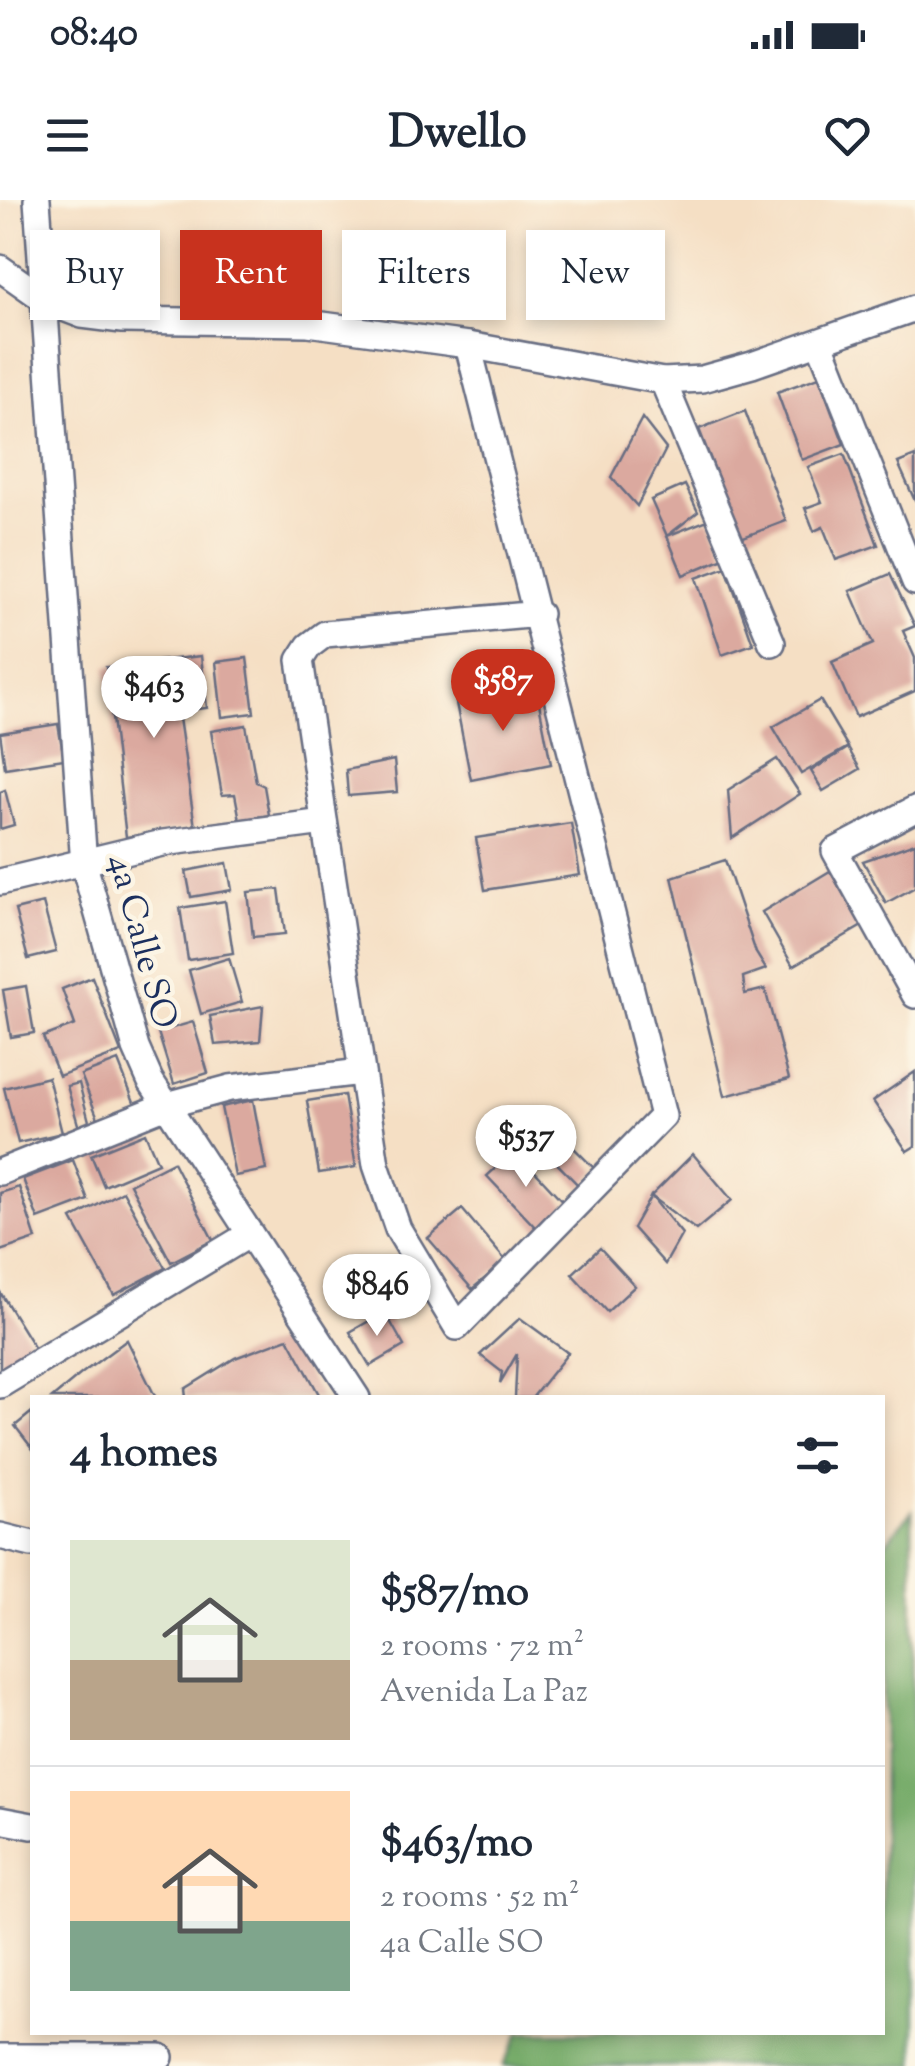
<!DOCTYPE html>
<html lang="en">
<head>
<meta charset="utf-8">
<style>
  :root { --surface:#fff; --page:#f6f6f7; --text:#1f2937; --muted:#747a83; --line:#e0e1e3; --accent:#c8321e }
  body { margin:0; font-family:"Sorts Mill Goudy",serif; background:var(--page); color:var(--text); height:100vh; display:flex; flex-direction:column; font-size:38px; white-space:nowrap }
  * { box-sizing:border-box; margin:0 }
  p { font-size:32px; color:var(--muted) }
  .icon { flex:none; width:55px; height:55px; fill:none; stroke:currentColor; stroke-width:2; stroke-linecap:round; stroke-linejoin:round }
  .map { position:relative; flex:1; overflow:hidden }
  .sheet { position:absolute; left:30px; top:1195px; width:855px; height:640px; display:flex; flex-direction:column; background:var(--surface); border-radius:0px; box-shadow:0 5px 15px #0003 }
  .sheet>* { flex:none }
  .guide { position:absolute; left:30px; top:30px; width:855px; height:90px; display:flex; gap:20px }
  .price { position:absolute; translate:-50% -85px; padding:0 22px; border-radius:35px; background:#fff; color:#222; font-size:32px; line-height:65px; filter:drop-shadow(0 2px 5px #0008) }
  .price::after { content:''; position:absolute; left:50%; top:60px; width:30px; height:22px; margin-left:-15px; background:inherit; clip-path:polygon(0 0,100% 0,50% 100%) }
  .price.selected { background:var(--accent); color:#fff }
  ul { padding:0; list-style:none }
  li { display:flex; align-items:center; gap:30px; height:250px; padding:0 40px }
  li+li { border-top:2px solid var(--line) }
  li span { display:grid; place-items:center; flex:none; width:280px; height:200px; border-radius:0px; color:#555 }
  li>.icon { margin-inline-start:auto }
  span .icon { width:120px; height:120px; fill:#fffc; stroke-width:1 }
  li b { font-size:42px }
  h2 { display:flex; justify-content:space-between; align-items:center; height:120px; padding:0 40px; font-size:42px }
  .pill { padding:0 35px; border-radius:0px; background:var(--surface); box-shadow:0 5px 15px #0003; font-size:35px; line-height:90px }
  .pill.selected { background:var(--accent); color:#fff }
  .status { display:flex; justify-content:space-between; align-items:center; height:70px; padding:0 50px; background:var(--surface); direction:ltr }
  .status svg { height:28px; fill:currentColor }
  header { display:flex; justify-content:space-between; align-items:center; height:130px; padding:0 40px; background:var(--surface); font-size:45px; font-weight:700 }
  .map>svg:first-child { display:block }
  .forest { fill:#77ac6a; stroke:#496e64; stroke-width:2.5 }
  .building { fill:#dba99f }
  .lines { fill:none; stroke-linecap:round; stroke-linejoin:round }
  .minor-casing { stroke:#676d82; stroke-width:30 }
  .minor { stroke:#fff; stroke-width:25 }
  .labels { text-anchor:middle; stroke-width:9; stroke-linejoin:round; paint-order:stroke }
  .street-label { font-size:35px; fill:#1b2f5e; stroke:#fcf5e5 }
</style>
</head>
<body>
<div class="status"><b>08:40</b><svg viewBox="0 0 49 12"><path d="M0 12V9h3v3zM5 12V6h3v6zM10 12V3h3v9zM15 12V0h3v12zM26 1h20v11H26zM47 4h2v5h-2z"/></svg></div>
<header><svg class="icon" aria-label="menu" viewBox="0 0 24 24"><path d="M4 6h16M4 12h16M4 18h16"/></svg>Dwello<svg class="icon" aria-label="heart" viewBox="0 0 24 24"><path d="M12 20l-8-8c-3-5 5-10 8-4 3-6 11-1 8 4z"/></svg></header>
<div class="map">
<svg width="915" height="1866" viewBox="0 0 915 1866">
  <rect width="100%" height="100%" fill="#fcf5e5"/>
  <filter id="ink" filterUnits="userSpaceOnUse"><feTurbulence type="fractalNoise" baseFrequency=".01" numOctaves="2"/><feDisplacementMap in="SourceGraphic" scale="20" xChannelSelector="R" yChannelSelector="G"/><feConvolveMatrix kernelMatrix="1 2 1 2 8 2 1 2 1" color-interpolation-filters="sRGB"/></filter>
  <filter id="wash" filterUnits="userSpaceOnUse"><feTurbulence type="fractalNoise" baseFrequency=".0048" numOctaves="4" result="noise"/><feDisplacementMap in="SourceGraphic" scale="40" xChannelSelector="R" yChannelSelector="G"/><feGaussianBlur stdDeviation="2.25" result="paint"/><feColorMatrix in="noise" values="0 0 0 0 0 0 0 0 0 0 0 0 0 0 0 0 0 1.4 0 .05"/><feComposite in="paint" operator="in"/></filter>
  <g filter="url(#wash)">
    <rect width="100%" height="100%" fill="#f5dfc4"/>
    <path class="forest" d="M912 1311 915 1866H503L519 1833 882 1832 883 1346Z"/>
    <g id="blocks">
      <g class="building">
        <path d="M819 177 844 244 802 260 777 192Z"/>
        <path d="M745 211 786 321 741 338 699 229Z"/>
        <path d="M642 218 666 249 637 306 611 277Z"/>
        <path d="M844 254 878 345 836 360 823 327 814 331 805 308 822 302 808 267Z"/>
        <path d="M915 256V301L898 263Z"/>
        <path d="M685 285 698 312 667 336 651 300Z"/>
        <path d="M710 319 726 357 683 375 667 336Z"/>
        <path d="M726 367 753 444 722 455 696 378Z"/>
        <path d="M890 374 915 426 903 431 915 458V491L856 517 832 462 873 444 850 391Z"/>
        <path d="M201 456 207 508 116 518H179L195 627 126 637 106 467Z"/>
        <path d="M247 458 254 513 222 517 216 462Z"/>
        <path d="M536 488 551 564 471 580 456 503Z"/>
        <path d="M820 500 848 547 801 574 773 527Z"/>
        <path d="M58 524 64 559 5 568 0 533Z"/>
        <path d="M246 525 256 582 264 586 269 615 240 620 235 594 222 595 211 531Z"/>
        <path d="M848 548 860 569 823 591 811 571Z"/>
        <path d="M777 559 800 594 732 638 728 590Z"/>
        <path d="M394 560 397 592 348 596 346 570Z"/>
        <path d="M5 590 14 625 0 629V592Z"/>
        <path d="M571 623 580 675 485 690 476 638Z"/>
        <path d="M915 643V687L886 703 863 661Z"/>
        <path d="M725 660 756 753 766 769 743 777 745 794 765 789 789 879 725 896 672 677Z"/>
        <path d="M227 663 232 690 191 697 186 671Z"/>
        <path d="M830 671 862 726 793 766 762 712Z"/>
        <path d="M279 689 285 734 253 737 248 692Z"/>
        <path d="M225 701 233 753 188 760 180 708Z"/>
        <path d="M43 703 56 752 28 759 15 710Z"/>
        <path d="M229 758 242 802 201 814 189 770Z"/>
        <path d="M92 777 121 852 59 876 43 837 75 825 62 789Z"/>
        <path d="M26 786 34 833 11 837 3 790Z"/>
        <path d="M263 806 260 841 215 845 210 816Z"/>
        <path d="M193 822 208 873 174 884 158 832Z"/>
        <path d="M118 861 136 907 99 921 81 875Z"/>
        <path d="M915 872V946L907 951 873 901Z"/>
        <path d="M48 877 62 933 18 943 4 888Z"/>
        <path d="M79 883 90 925 79 928 67 886Z"/>
        <path d="M344 895 356 967 319 973 307 901Z"/>
        <path d="M253 900 266 970 235 976 221 907Z"/>
        <path d="M542 916 597 971 581 988 526 932Z"/>
        <path d="M145 933 158 963 104 986 91 955Z"/>
        <path d="M515 950 566 1005 538 1030 487 976Z"/>
        <path d="M693 954 732 1000 696 1030 651 996Z"/>
        <path d="M73 960 88 1000 38 1019 23 979Z"/>
        <path d="M173 962 213 1040 171 1062 130 984Z"/>
        <path d="M19 987 36 1039 0 1051V993Z"/>
        <path d="M123 991 165 1068 114 1095 72 1019Z"/>
        <path d="M651 996 682 1034 665 1064 633 1028Z"/>
        <path d="M462 1009 506 1061 472 1089 428 1038Z"/>
        <path d="M600 1048 635 1086 607 1112 572 1074Z"/>
        <path d="M0 1092 37 1152 0 1174Z"/>
        <path d="M385 1112 404 1146 370 1166 350 1132Z"/>
        <path d="M520 1118 568 1153 532 1198H515L517 1154 500 1183 502 1172 480 1155Z"/>
        <path d="M288 1138 321 1198H186L185 1189 235 1158Z"/>
        <path d="M127 1140 156 1198H52L81 1174Z"/>
        <path d="M32 1212V1248L15 1226Z"/>
      </g>
    </g>
  </g>
  <g filter="url(#ink)">
    <use href="#blocks" fill-opacity="0" stroke="#676d82" stroke-width="2.5"/>
    <g class="lines">
      <g class="minor-casing">
        <g id="minor">
          <path d="M37 0 84 665 136 848 150 880 357 1198"/>
          <path d="M0 68 48 102 82 115 122 120 308 123 468 145 663 181 702 179 752 165 915 108"/>
          <path d="M820 143 915 382"/>
          <path d="M468 145 663 916 457 1127 398 1029 376 965 300 460 309 446 325 434 539 414"/>
          <path d="M663 181 772 443"/>
          <path d="M915 609 835 651 915 795"/>
          <path d="M0 682 163 643 324 622"/>
          <path d="M0 972 167 905 230 888 361 872"/>
          <path d="M0 1185 250 1034"/>
          <path d="M0 1336 32 1344"/>
          <path d="M0 1620 32 1626"/>
          <path d="M0 1857H160"/>
        </g>
      </g>
      <use href="#minor" class="minor"/>
    </g>
  </g>
  <g class="labels">
    <g class="street-label">
      <text transform="translate(144 741) rotate(75)" y="12">4a Calle SO</text>
    </g>
  </g>
</svg>
<b class="price selected" style="left:503px;top:534px">$587</b>
<b class="price" style="left:154px;top:541px">$463</b>
<b class="price" style="left:526px;top:990px">$537</b>
<b class="price" style="left:377px;top:1139px">$846</b>
<div class="guide">
<a class="pill">Buy</a>
<a class="pill selected">Rent</a>
<a class="pill">Filters</a>
<a class="pill">New</a>
</div>
<section class="sheet">
<h2>4 homes<svg class="icon" aria-label="filters" viewBox="0 0 24 24"><path d="M4 7h16M4 17h16"/><circle cx="9" cy="7" r="2"/><circle cx="15" cy="17" r="2"/></svg></h2>
<ul>
<li><span style="background:linear-gradient(#dfe7d0 60%,#b9a48a 0)"><svg class="icon" aria-label="home" viewBox="0 0 24 24"><path d="M3 11l9-7 9 7M6 9v11h12V9"/></svg></span><div><b>$587/mo</b><p>2 rooms · 72 m²</p><p>Avenida La Paz</p></div></li>
<li><span style="background:linear-gradient(#ffd9b3 65%,#7fa58c 0)"><svg class="icon" aria-label="home" viewBox="0 0 24 24"><path d="M3 11l9-7 9 7M6 9v11h12V9"/></svg></span><div><b>$463/mo</b><p>2 rooms · 52 m²</p><p>4a Calle SO</p></div></li>
</ul>
</section>
</div>
</body>
</html>
